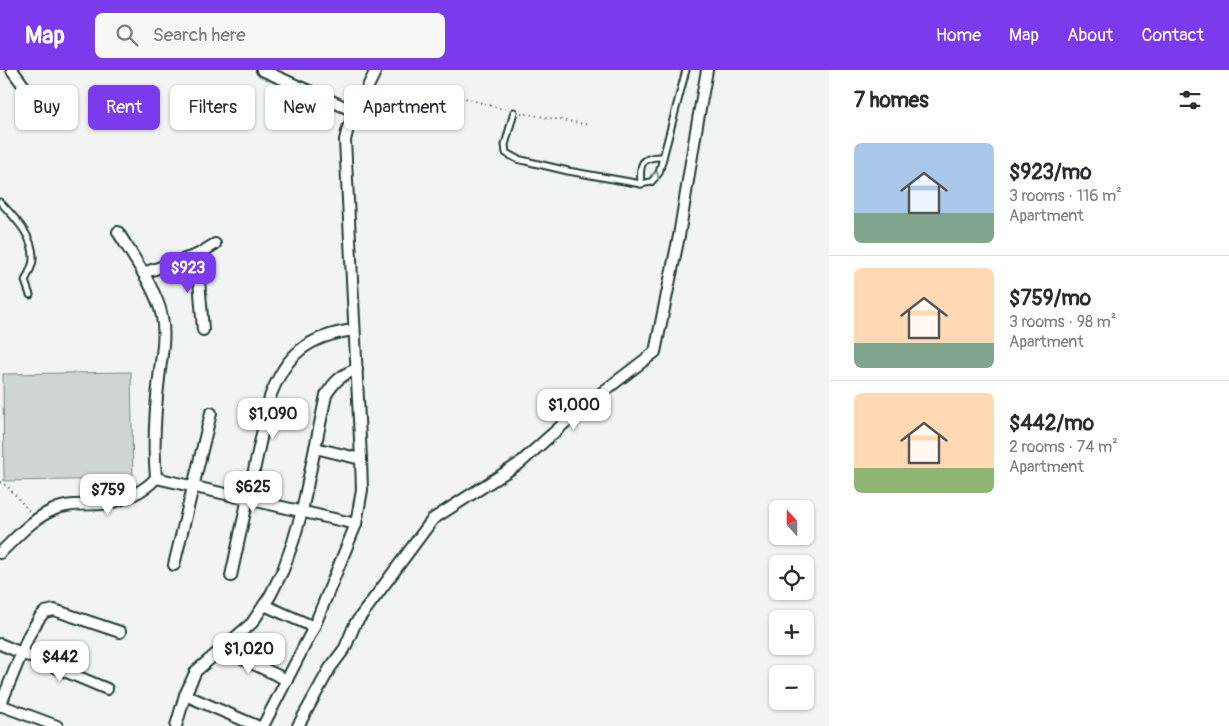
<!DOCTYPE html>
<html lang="en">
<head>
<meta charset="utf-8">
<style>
  :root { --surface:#fff; --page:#f7f7f7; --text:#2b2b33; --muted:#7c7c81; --line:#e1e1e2; --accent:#7c3aed }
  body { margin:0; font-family:Pangolin,sans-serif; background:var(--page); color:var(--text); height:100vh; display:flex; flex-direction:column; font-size:19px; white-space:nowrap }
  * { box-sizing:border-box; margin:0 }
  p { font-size:16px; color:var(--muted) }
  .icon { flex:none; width:28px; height:28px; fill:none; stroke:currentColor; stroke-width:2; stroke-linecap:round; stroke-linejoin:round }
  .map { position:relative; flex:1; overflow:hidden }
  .details { display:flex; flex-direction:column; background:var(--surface); width:400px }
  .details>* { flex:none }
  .top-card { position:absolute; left:15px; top:15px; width:475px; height:45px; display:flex; gap:10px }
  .needle { width:32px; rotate:339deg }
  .controls { position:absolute; left:769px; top:430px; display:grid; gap:10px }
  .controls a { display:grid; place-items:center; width:45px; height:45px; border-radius:8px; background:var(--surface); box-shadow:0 1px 4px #0004; font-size:25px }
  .price { position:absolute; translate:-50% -42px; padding:0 11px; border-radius:10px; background:#fff; color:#222; font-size:16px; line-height:32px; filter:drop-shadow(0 1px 2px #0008) }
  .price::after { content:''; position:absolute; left:50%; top:30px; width:15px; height:11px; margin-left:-8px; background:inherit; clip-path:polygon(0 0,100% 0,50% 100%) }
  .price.on { background:var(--accent); color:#fff }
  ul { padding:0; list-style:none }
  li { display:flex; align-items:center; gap:15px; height:125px; padding:0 25px }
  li+li { border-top:1px solid var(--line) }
  li span { display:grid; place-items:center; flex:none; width:140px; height:100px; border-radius:8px; color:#555 }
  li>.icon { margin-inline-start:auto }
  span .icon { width:60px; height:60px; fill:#fffc; stroke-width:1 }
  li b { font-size:21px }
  h2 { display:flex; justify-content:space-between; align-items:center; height:60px; padding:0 25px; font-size:21px }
  .tag { padding:0 18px; border-radius:8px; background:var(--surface); box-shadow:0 1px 4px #0004; font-size:18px; line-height:45px }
  .tag.on { background:var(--accent); color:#fff }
  header { display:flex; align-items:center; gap:30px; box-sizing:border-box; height:70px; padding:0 25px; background:var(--accent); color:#fff }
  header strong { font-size:24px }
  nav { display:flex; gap:28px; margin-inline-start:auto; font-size:18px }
  .search { width:350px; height:45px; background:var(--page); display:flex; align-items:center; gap:12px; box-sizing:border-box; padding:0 18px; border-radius:8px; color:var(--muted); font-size:19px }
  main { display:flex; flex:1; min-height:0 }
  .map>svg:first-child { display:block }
  .green { fill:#ced5d3; stroke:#768984 }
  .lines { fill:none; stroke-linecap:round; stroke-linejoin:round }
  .service-casing { stroke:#1f3d34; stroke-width:9 }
  .minor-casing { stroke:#1f3d34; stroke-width:14 }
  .path { stroke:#1f3d34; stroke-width:2; stroke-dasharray:1 4; stroke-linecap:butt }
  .service { stroke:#fff; stroke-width:5 }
  .minor { stroke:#fff; stroke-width:10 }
  .oneway { stroke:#8f9e9a }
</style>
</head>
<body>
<header>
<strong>Map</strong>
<div class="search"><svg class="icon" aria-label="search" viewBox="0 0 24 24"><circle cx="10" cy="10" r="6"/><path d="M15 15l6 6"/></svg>Search here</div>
<nav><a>Home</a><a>Map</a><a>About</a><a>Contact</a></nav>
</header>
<main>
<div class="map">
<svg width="829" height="656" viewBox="0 0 829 656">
  <rect width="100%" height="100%" fill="#f2f3f3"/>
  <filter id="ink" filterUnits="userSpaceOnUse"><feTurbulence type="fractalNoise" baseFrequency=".02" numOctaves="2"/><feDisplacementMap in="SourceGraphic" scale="10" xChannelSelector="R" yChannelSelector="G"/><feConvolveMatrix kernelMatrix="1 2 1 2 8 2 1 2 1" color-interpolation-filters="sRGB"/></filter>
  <g filter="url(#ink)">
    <path class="green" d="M131 302 133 409 4 411 3 304Z"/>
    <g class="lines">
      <g class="service-casing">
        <g id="service">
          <path d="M514 42 505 75 506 83 517 89 568 101 641 114 651 112 659 103 686 0"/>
          <path d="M641 114C639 94 641 86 663 87"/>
          <path d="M0 132C14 147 34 166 33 189 33 196 28 204 25 211L30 225"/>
        </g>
      </g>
      <g class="minor-casing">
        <g id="minor">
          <path d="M12 0 47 47"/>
          <path d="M262 0 356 42"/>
          <path d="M197 185 203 260"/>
          <path d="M143 203 197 185 215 174"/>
          <path d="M315 378 361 389"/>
          <path d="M156 408 356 454"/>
          <path d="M0 483C16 468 32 449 53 440 68 433 86 435 102 434 121 432 144 422 156 408 153 375 155 341 159 308 161 289 166 267 162 247 158 222 132 185 118 162"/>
          <path d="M174 495 211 343"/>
          <path d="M231 506 270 327C286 284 308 266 354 260"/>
          <path d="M264 535 314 557"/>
          <path d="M0 574 107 619"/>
          <path d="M223 579 287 610"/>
          <path d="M185 625 257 656"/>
          <path d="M0 635 57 656"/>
          <path d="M0 636 29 565 40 547 45 542 54 540 120 562"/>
          <path d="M176 656 185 625 196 601 252 553 270 526 283 500 293 472 302 441 326 325C334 312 342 304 357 299"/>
          <path d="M263 656 314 557 356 454 362 420 361 389 345 70 348 58 376 0"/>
          <path d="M298 656 330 598 345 578 355 554 433 449 520 393 578 341 655 282 679 166 696 61 707 0"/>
        </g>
      </g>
      <g class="path">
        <path d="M432 19 507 40"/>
        <path d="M521 43 590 55"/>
        <path d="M0 412 8 417 30 442"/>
      </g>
      <use href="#service" class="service"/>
      <use href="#minor" class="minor"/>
    </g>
    <defs><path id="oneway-chevron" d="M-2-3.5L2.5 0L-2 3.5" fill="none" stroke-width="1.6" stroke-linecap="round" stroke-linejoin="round" transform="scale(1.25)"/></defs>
    <use class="oneway" href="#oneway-chevron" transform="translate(656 105) rotate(-57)"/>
  </g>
</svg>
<div class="controls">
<a><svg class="needle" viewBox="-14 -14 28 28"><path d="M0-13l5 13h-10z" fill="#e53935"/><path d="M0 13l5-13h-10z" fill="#7c7c81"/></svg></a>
<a><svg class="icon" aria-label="locate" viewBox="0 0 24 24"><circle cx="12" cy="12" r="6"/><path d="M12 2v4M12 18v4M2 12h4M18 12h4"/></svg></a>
<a>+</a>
<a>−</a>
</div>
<b class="price on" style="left:188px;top:224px">$923</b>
<b class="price" style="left:574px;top:361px">$1,000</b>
<b class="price" style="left:273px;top:370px">$1,090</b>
<b class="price" style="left:253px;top:443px">$625</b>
<b class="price" style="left:108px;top:446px">$759</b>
<b class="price" style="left:249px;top:605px">$1,020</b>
<b class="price" style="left:60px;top:613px">$442</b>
<div class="top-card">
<a class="tag">Buy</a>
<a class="tag on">Rent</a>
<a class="tag">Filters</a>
<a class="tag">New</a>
<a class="tag">Apartment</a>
</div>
</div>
<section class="details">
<h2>7 homes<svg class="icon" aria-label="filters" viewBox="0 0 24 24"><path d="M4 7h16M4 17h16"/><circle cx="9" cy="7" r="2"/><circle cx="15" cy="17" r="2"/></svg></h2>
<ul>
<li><span style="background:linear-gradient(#a9c7e8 70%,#7fa58c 0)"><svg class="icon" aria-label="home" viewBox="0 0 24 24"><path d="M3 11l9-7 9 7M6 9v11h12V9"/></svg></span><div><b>$923/mo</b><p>3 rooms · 116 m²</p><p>Apartment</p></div></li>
<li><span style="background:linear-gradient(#ffd9b3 75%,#7fa58c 0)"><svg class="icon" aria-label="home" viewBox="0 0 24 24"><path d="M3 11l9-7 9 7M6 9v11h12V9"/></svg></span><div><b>$759/mo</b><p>3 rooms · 98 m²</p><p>Apartment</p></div></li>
<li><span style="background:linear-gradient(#ffd9b3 75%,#8fb573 0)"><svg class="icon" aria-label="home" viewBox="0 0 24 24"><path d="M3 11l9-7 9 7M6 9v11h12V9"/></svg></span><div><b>$442/mo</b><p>2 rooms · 74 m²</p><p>Apartment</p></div></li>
</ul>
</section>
</main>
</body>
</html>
